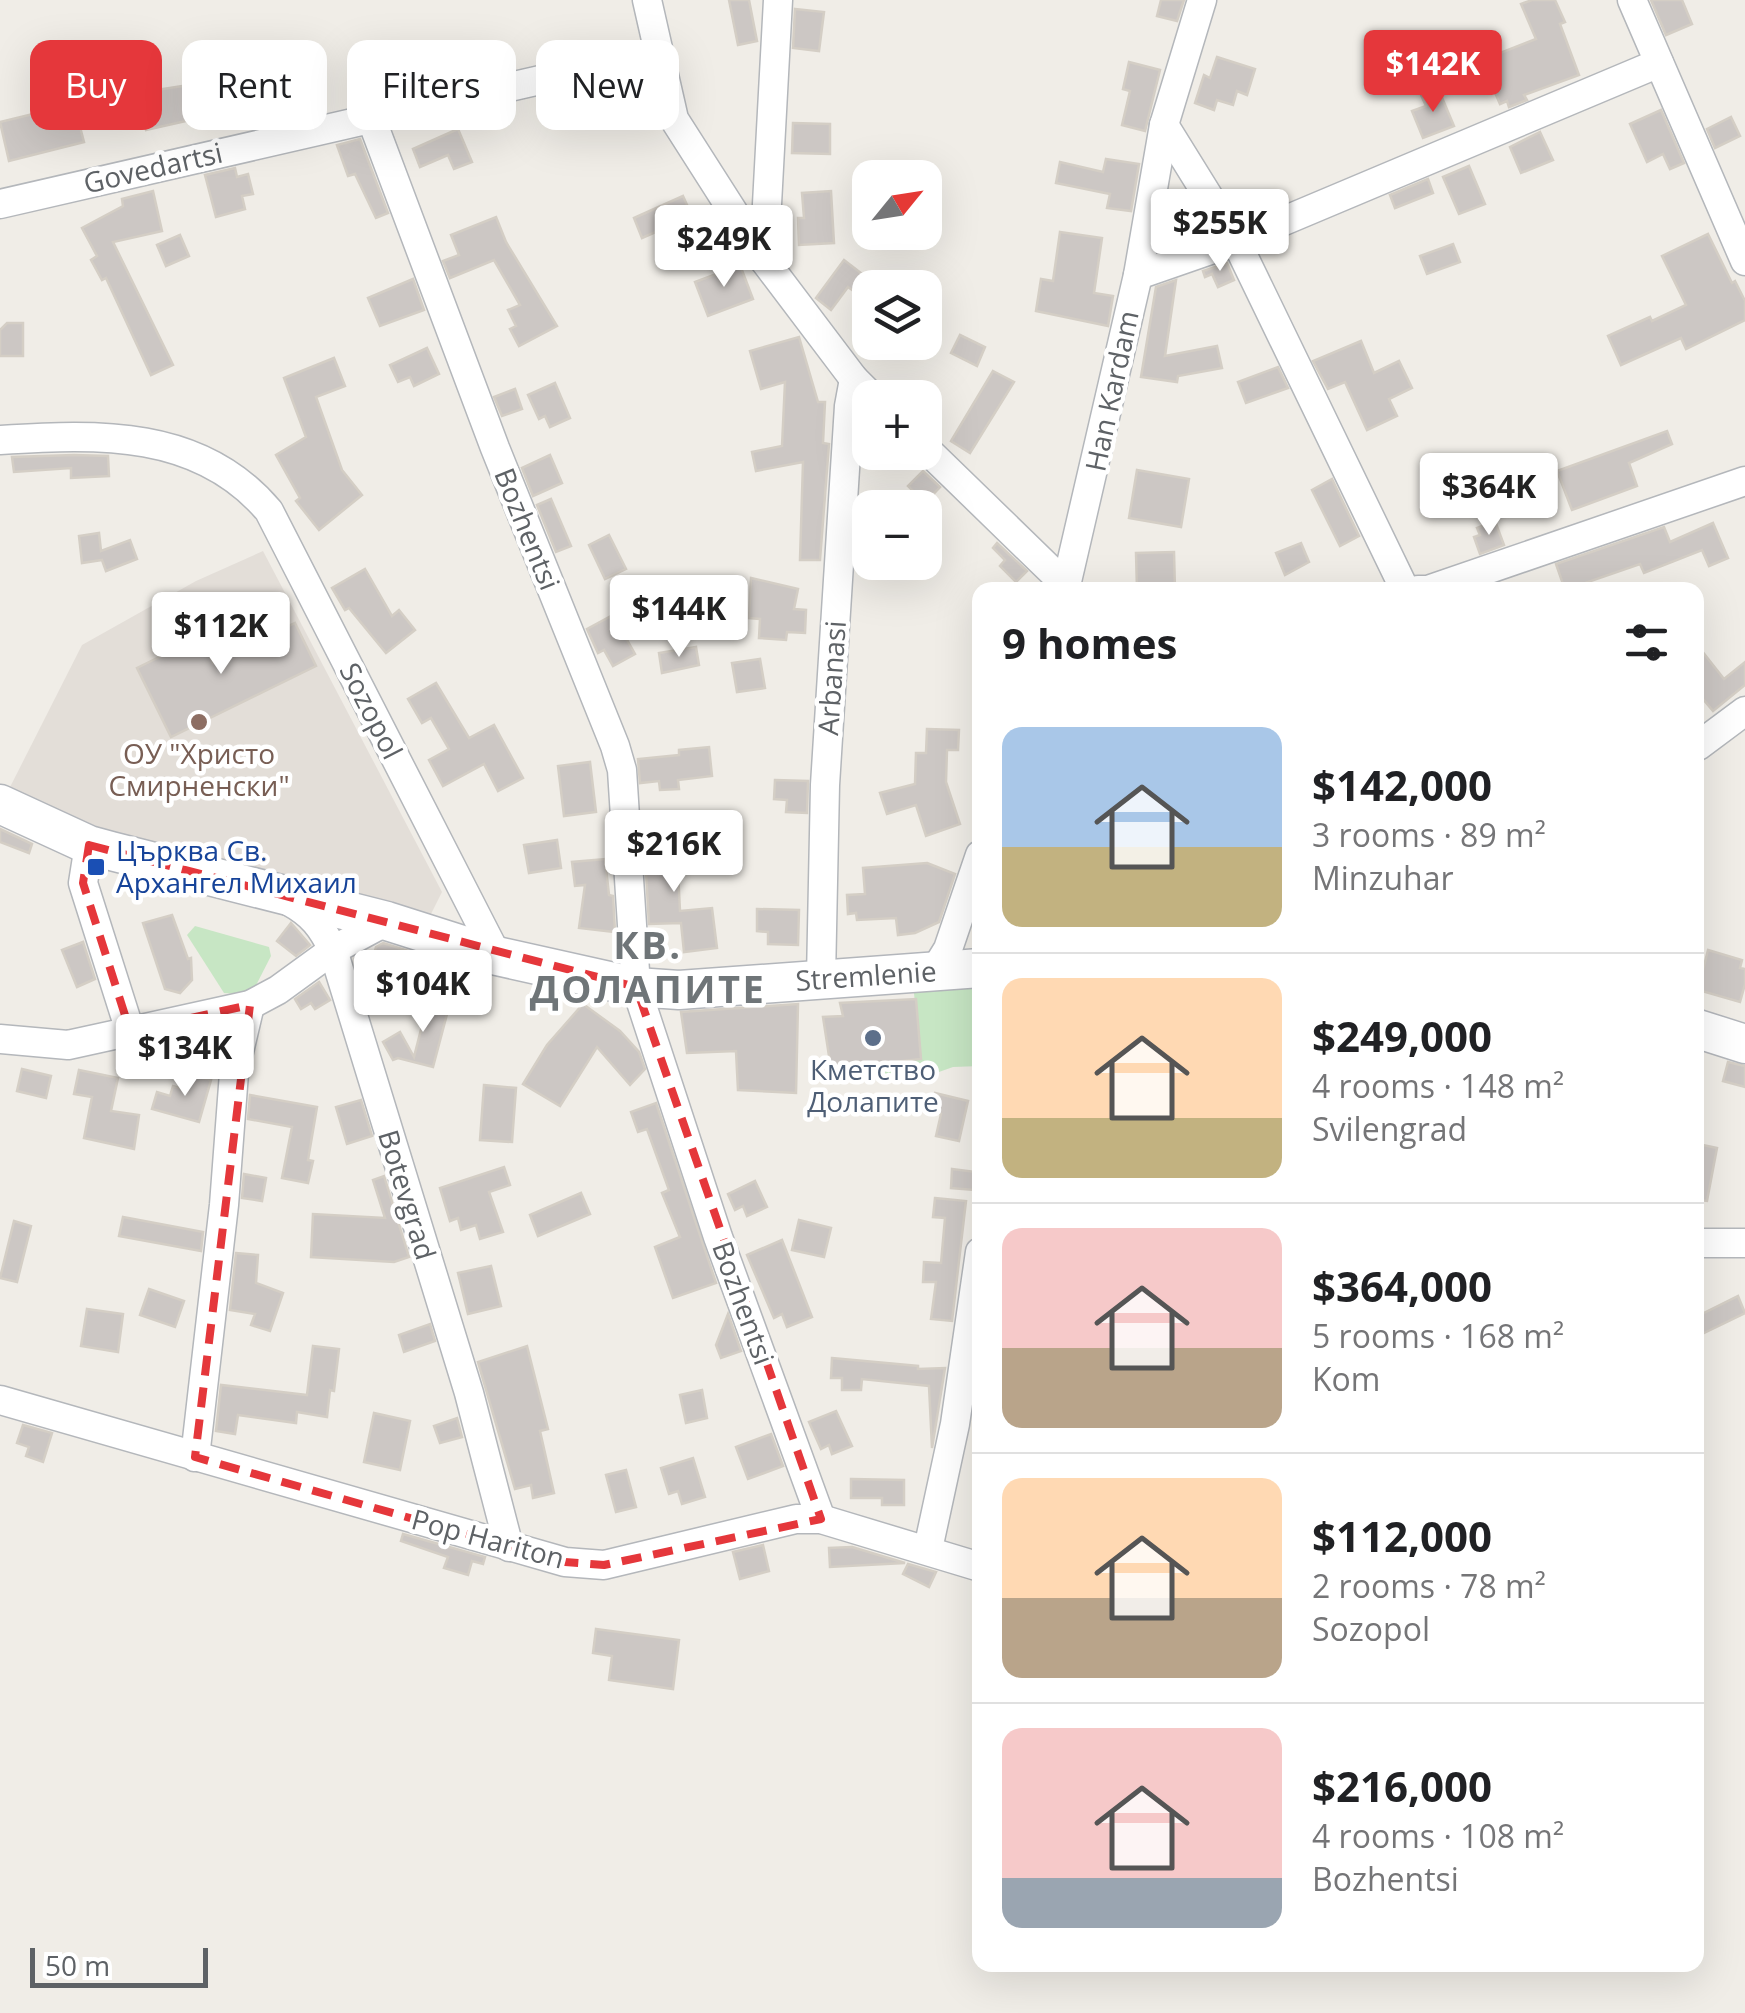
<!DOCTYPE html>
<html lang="en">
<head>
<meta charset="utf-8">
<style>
  :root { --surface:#fff; --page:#f6f6f6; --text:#202124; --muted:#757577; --line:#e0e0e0; --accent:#e5373b }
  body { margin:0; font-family:"Open Sans",sans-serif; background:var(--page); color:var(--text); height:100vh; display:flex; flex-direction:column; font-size:38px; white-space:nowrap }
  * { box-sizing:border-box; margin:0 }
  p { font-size:32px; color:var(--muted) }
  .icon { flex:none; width:55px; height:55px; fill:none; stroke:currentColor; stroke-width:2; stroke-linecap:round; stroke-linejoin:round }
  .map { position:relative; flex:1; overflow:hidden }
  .side { position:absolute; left:972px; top:582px; width:732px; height:1390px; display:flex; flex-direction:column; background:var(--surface); border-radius:20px; box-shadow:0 10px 40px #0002 }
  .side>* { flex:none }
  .banner { position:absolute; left:30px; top:40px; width:792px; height:90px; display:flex; gap:20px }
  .needle { width:65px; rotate:60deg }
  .controls { position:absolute; left:852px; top:160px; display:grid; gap:20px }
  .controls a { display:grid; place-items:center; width:90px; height:90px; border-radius:20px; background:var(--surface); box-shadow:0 10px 40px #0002; font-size:50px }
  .scale { position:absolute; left:30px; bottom:25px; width:178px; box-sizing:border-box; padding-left:10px; border:5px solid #5e6266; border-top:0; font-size:28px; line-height:35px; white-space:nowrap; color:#5e6266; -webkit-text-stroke:8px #fff; paint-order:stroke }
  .price { position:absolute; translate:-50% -85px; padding:0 22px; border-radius:10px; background:#fff; color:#222; font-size:32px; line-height:65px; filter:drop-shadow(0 2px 5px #0008) }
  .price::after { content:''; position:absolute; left:50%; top:60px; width:30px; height:22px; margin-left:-15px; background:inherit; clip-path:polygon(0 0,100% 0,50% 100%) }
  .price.on { background:var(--accent); color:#fff }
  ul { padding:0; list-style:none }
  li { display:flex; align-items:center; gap:30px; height:250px; padding:0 30px }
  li+li { border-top:2px solid var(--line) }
  li span { display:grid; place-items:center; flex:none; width:280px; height:200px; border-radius:20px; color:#555 }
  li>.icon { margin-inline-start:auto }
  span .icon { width:120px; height:120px; fill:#fffc; stroke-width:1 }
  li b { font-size:42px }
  h2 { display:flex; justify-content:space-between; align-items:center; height:120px; padding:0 30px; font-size:42px }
  .tag { padding:0 35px; border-radius:20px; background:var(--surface); box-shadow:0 10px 40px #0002; font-size:35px; line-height:90px }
  .tag.on { background:var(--accent); color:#fff }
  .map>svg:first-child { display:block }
  .education { fill:#e3ded8 }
  .green { fill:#c7e6c4 }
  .building { fill:#ccc7c4; stroke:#d4cec5; stroke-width:2.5 }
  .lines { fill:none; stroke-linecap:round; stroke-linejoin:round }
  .street-casing { stroke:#b4b7bb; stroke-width:31 }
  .secondary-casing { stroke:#b3b6bb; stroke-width:41 }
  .street { stroke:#fff; stroke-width:28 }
  .secondary { stroke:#fff; stroke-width:38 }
  .marked { fill:none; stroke:#e5373b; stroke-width:8; stroke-dasharray:20 12; stroke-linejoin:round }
  .education-dot { fill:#8d6e63; stroke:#fff; stroke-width:4 }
  .transit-dot { fill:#1a4fb4; stroke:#fff; stroke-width:4 }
  .service-dot { fill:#5c6f8a; stroke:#fff; stroke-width:4 }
  .labels { text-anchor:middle; stroke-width:9; stroke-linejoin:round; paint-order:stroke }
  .street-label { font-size:28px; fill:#5e6266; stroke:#fff }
  .education-label { font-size:28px; fill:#785e54; stroke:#fff }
  .transit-label { font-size:28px; fill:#164399; stroke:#fff; text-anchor:start }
  .service-label { font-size:28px; fill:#4e5e75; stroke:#fff }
  .district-label { font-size:38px; font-weight:bold; letter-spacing:2.5px; fill:#6f7578; stroke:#fff }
</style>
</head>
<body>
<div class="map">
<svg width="1745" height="2013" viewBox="0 0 1745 2013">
  <rect width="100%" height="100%" fill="#f0ede7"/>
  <path class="education" d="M263 551 442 892 427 922 95 839 4 799 82 645 196 581Z"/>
  <g class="green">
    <path d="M195 926 269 947 271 956 251 995 224 993 187 935Z"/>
    <path d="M980 979V1066L953 1067 922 1078 880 1079 876 1064 921 1059 913 984Z"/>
  </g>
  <g class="building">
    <path d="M729 0H749L757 41 738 45Z"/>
    <path d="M1161 0H1184L1177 21 1157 16Z"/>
    <path d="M1532 0H1555L1565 22 1560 24 1579 75 1524 95 1527 100 1509 107 1507 101 1500 104 1490 81 1499 78 1490 57 1536 39 1521 4Z"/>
    <path d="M1651 0H1682L1692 24 1666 35Z"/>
    <path d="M795 9 824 12 819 51 793 48Z"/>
    <path d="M1217 57 1255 69 1247 95 1237 91 1233 105 1217 100 1214 110 1195 103 1204 75 1210 78Z"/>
    <path d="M1129 62 1160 70 1145 131 1122 125 1130 91 1123 89Z"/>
    <path d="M202 83 208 116 146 130 137 93Z"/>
    <path d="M1438 88 1454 126 1423 138 1412 111 1426 106 1421 95Z"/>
    <path d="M74 104 84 142 9 161 0 122Z"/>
    <path d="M1661 110 1684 163 1670 169 1663 154 1647 162 1630 124Z"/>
    <path d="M1731 117 1740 136 1715 148 1707 129Z"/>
    <path d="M793 123 830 124V154L792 153Z"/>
    <path d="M458 129 472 162 454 169 448 155 420 167 413 149Z"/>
    <path d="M1540 132 1553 160 1521 173 1510 147Z"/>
    <path d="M360 139 388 213 376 218 355 174 348 176 337 145Z"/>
    <path d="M1106 159 1139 164 1131 211 1107 208 1110 194 1056 183 1060 162 1103 172Z"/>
    <path d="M1469 166 1485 204 1459 214 1443 177Z"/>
    <path d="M235 168 237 177 248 174 253 194 242 196 245 209 216 217 205 175Z"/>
    <path d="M1428 179 1433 193 1395 208 1390 195Z"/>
    <path d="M153 191 162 231 113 242 173 365 151 375 106 278 102 280 91 260 97 256 82 228 123 206 122 199Z"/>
    <path d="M831 191 834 243 799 245 798 218H804L802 193Z"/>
    <path d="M683 196 692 216 642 238 634 218Z"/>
    <path d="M496 217 506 242 557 326 519 346 510 329 516 326 508 310 520 305 494 260 450 278 443 261 459 255 451 235Z"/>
    <path d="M1060 232 1102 238 1094 293 1113 296 1108 326 1036 311 1041 279 1053 281Z"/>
    <path d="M1708 234 1732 283 1735 281 1745 301V320L1686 349 1681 338 1621 365 1608 336 1650 317 1652 321 1686 305 1662 256Z"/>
    <path d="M180 235 189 256 166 266 157 245Z"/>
    <path d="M1453 244 1460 262 1427 274 1420 256Z"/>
    <path d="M844 260 870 280V303L848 287 831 310 816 298Z"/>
    <path d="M1227 263 1234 280 1218 287 1212 274 1205 277 1203 271Z"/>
    <path d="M740 265 753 299 708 316 695 282Z"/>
    <path d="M413 279 424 310 380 326 368 298Z"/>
    <path d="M1176 280 1165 356 1217 346 1222 368 1178 376 1177 382 1141 377 1156 287Z"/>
    <path d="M7 323H23V356H0V330Z"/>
    <path d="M960 335 985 347 977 366 951 353Z"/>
    <path d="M799 337 818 402H825L823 443 829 444 820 560H800L803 462 756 471 752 452 782 446 785 382 761 389 750 351Z"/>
    <path d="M1361 341 1374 373 1399 361 1412 388 1389 399 1397 416 1367 430 1345 382 1328 389 1313 361Z"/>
    <path d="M427 348 439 374 414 386 410 377 398 382 390 365Z"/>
    <path d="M334 358 345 386 316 397 342 470 362 495 319 530 296 501 300 498 276 455 306 437 284 378Z"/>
    <path d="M1278 367 1288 388 1246 403 1238 382Z"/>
    <path d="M993 371 1014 382 970 453 951 441Z"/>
    <path d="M555 383 570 418 550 427 545 416 539 419 528 395Z"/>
    <path d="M515 389 522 409 502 416 494 397Z"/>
    <path d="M1667 431 1672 444 1629 463 1637 486 1572 510 1557 471Z"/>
    <path d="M74 455 108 456 109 476 71 478V468L14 472 12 457Z"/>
    <path d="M550 455 562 483 533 496 522 468Z"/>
    <path d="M1137 470 1189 479 1181 527 1129 518Z"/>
    <path d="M923 471 940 487 925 503 908 486Z"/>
    <path d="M1332 479 1359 536 1340 546 1312 490Z"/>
    <path d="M551 499 571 546 556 552 537 505Z"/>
    <path d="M1495 521 1504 545 1480 554 1474 537 1480 535 1477 528Z"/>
    <path d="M1713 523 1728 558 1709 566 1702 550 1644 573 1640 564 1565 590 1556 564 1664 527 1670 542Z"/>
    <path d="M99 533 101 551 130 540 137 559 106 571 102 560 82 563 79 536Z"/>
    <path d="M609 535 626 569 605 579 589 545Z"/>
    <path d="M997 543 1027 571 1016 582 1000 566 1005 560 993 548Z"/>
    <path d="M1301 543 1309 562 1285 575 1276 553Z"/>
    <path d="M1174 552 1175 590H1137L1136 553Z"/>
    <path d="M365 569 392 616 399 610 415 630 386 653 349 608 345 610 332 588Z"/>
    <path d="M751 578 798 589 794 609 806 610 805 633 787 632 786 640 759 638 760 619 749 618Z"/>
    <path d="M613 615 635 654 613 666 604 650 598 653 587 629Z"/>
    <path d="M295 623 316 666 171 737 137 668 200 637 213 663Z"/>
    <path d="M1698 646 1724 679 1745 662V685L1713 711 1698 693Z"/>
    <path d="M696 647 699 665 662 673 659 653Z"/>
    <path d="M760 659 765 688 737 692 732 663Z"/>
    <path d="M436 683 469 738 494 725 523 778 498 791 484 764 443 786 429 760 449 749 431 718 422 723 408 699Z"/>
    <path d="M927 729 959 730 958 750H947L946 782 960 824 926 836 916 805 887 814 880 793 915 784 916 753H926Z"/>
    <path d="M709 747 712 776 678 780 679 789 660 790 659 781 640 783 638 759 679 755V750Z"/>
    <path d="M590 762 596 812 564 816 558 766Z"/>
    <path d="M775 780 808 781 807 813 786 812 787 800 774 799Z"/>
    <path d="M0 829 32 844 29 853 0 842Z"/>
    <path d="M676 832 680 911 712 908 717 948 684 952 681 923 649 924 644 836Z"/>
    <path d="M557 840 561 868 529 873 524 845Z"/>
    <path d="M605 859 609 895 613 896 615 932 579 928 585 885 575 886 572 862Z"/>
    <path d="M927 863 955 874 939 922 915 933 898 935 896 918 857 920 856 913 848 914 847 895 865 894 863 868Z"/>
    <path d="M757 909 799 910 798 945 768 944V932L757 931Z"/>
    <path d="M172 915 188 959 191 958 192 980 180 993 165 989 143 923Z"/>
    <path d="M291 923 310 945 296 956 277 941Z"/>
    <path d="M83 942 95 979 77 987 62 950Z"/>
    <path d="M383 943 456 966 448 993 370 969 376 947Z"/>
    <path d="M1708 950 1742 960 1740 968 1745 969V984L1740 1002 1698 990Z"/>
    <path d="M319 982 330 1000 315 1009 311 1003 301 1009 295 999Z"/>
    <path d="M430 994 451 999 433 1067 398 1058 393 1060 383 1042 400 1032 414 1057Z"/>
    <path d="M916 999 921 1059 831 1069 823 1017 843 1016 840 1003Z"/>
    <path d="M583 1004 620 1031 639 1052 645 1069 630 1085 597 1047 560 1106 523 1084 547 1045Z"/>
    <path d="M798 1004 796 1093 738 1090 736 1051 687 1053 681 1012Z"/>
    <path d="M1728 1062 1745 1066V1087L1723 1081Z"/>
    <path d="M22 1069 51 1076 46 1098 17 1091Z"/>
    <path d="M79 1070 118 1078 111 1111 139 1115 134 1149 84 1138 92 1097 74 1094Z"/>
    <path d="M189 1074 211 1080 199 1122 152 1109 157 1092 170 1096 173 1086 184 1089Z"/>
    <path d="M484 1085 516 1088 512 1142 480 1140Z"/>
    <path d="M935 1093 968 1101 959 1141 936 1136 941 1114 931 1112Z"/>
    <path d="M250 1095 317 1107 308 1160 313 1161 308 1183 282 1178 292 1127 248 1119Z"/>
    <path d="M361 1100 372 1136 347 1144 336 1107Z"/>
    <path d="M656 1103 716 1283 673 1298 655 1247 680 1237 662 1193 669 1190 647 1129 638 1132 631 1112Z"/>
    <path d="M1698 1144 1717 1148 1707 1201 1698 1200Z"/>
    <path d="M504 1167 510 1185 489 1192 503 1232 480 1239 476 1225 461 1230 458 1218 450 1221 440 1188Z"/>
    <path d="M952 1169 976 1172 974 1190 951 1188Z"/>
    <path d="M244 1174 266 1178 262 1201 242 1198Z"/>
    <path d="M384 1176 409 1257 394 1262 311 1257 313 1214 385 1218 373 1180Z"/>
    <path d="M755 1181 767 1207 747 1216 743 1206 735 1210 728 1194Z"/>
    <path d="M581 1193 590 1214 538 1236 530 1215Z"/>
    <path d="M935 1198 966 1201 952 1321 931 1319 936 1282H923L924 1262 941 1263 945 1218 933 1217Z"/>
    <path d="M123 1217 203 1232 201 1251 119 1236Z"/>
    <path d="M799 1220 831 1228 824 1257 792 1250Z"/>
    <path d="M14 1221 31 1226 17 1282 0 1278Z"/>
    <path d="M782 1240 812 1317 787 1327 782 1314 774 1318 747 1255Z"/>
    <path d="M236 1253 258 1255 256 1283 283 1293 270 1331 251 1325 255 1314 230 1310Z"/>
    <path d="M491 1266 501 1306 468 1314 458 1273Z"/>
    <path d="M149 1289 184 1301 175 1327 140 1315Z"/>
    <path d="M1738 1296 1745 1313 1702 1334 1698 1316Z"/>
    <path d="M87 1309 123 1314 118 1352 81 1346Z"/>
    <path d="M728 1314 741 1351 721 1358 716 1345Z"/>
    <path d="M430 1324 435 1341 404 1352 399 1335Z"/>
    <path d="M313 1346 339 1349 334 1391 330 1390 327 1417 297 1412 296 1423 238 1415 235 1434 216 1431 221 1385 307 1395Z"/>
    <path d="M527 1346 548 1429 540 1431 554 1493 533 1498 531 1485 515 1489 478 1362Z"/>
    <path d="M832 1358 918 1366V1369L945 1368 932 1448 929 1386 862 1379 861 1390H842V1378H831Z"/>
    <path d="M702 1390 707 1418 686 1423 680 1395Z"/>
    <path d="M836 1411 852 1446 832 1454 829 1445 821 1449 809 1422Z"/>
    <path d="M374 1413 410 1421 400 1470 364 1462Z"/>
    <path d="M457 1418 462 1437 440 1443 434 1426Z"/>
    <path d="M23 1425 52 1433 43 1462 26 1456 29 1447 17 1443Z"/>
    <path d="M771 1434 783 1466 748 1479 736 1447Z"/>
    <path d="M693 1458 705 1497 682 1504 678 1491 669 1494 661 1468Z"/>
    <path d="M626 1470 636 1507 616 1512 606 1475Z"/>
    <path d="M851 1479 904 1480V1505H882V1498H851Z"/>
    <path d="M403 1534 485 1557 483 1564 472 1561 468 1575 444 1568 448 1557 401 1541Z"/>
    <path d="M763 1545 769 1571 740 1579 733 1552Z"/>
    <path d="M852 1547 905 1563 830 1567 829 1548Z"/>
    <path d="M908 1564 936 1572 929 1587 903 1574Z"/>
    <path d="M596 1629 679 1640 673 1689 609 1680 612 1656 593 1653Z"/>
  </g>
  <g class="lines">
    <g class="street-casing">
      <g id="street">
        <path d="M647 0 674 119 764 260 854 379 873 398"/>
        <path d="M1632 0 1745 261"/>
        <path d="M371 118 495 448 615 746 622 770 636 987 718 1237 821 1519"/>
        <path d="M1164 125 1236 241 1405 590"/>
        <path d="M0 204 658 53"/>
        <path d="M764 260 778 0"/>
        <path d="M1138 275 1236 241 1659 63"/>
        <path d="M0 440C98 434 200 429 269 511L497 956"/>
        <path d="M925 448 1066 585"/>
        <path d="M1065 590 1138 275 1164 125 1202 0"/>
        <path d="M1418 590H1428L1745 481"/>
        <path d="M1698 746 1745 711"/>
        <path d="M89 845 83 883 130 1031"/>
        <path d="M290 902C312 914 322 927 333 950L469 1393 509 1547"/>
        <path d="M935 970 948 949 980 855"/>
        <path d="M821 978 825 785 849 406 854 379"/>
        <path d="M0 1039 68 1045 250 1005 278 990 333 950 387 921"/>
        <path d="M1698 1243H1745"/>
        <path d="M0 1400 565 1562 604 1565 796 1519H821L980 1567"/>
        <path d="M195 1457 224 1205 234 1073 250 1005"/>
        <path d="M928 1549 955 1424 980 1252"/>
      </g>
    </g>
    <g class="secondary-casing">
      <g id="secondary">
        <path d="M0 804 89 845 111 851 387 921 497 956 636 987 679 990 980 968"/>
        <path d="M1698 1029 1745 1044"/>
      </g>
    </g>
    <use href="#street" class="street"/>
    <use href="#secondary" class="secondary"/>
  </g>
  <path class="marked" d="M89 845 636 987 821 1519 604 1565 565 1562 195 1457 250 1005 130 1031 83 883Z"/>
  <circle class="education-dot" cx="199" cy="722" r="10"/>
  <rect class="transit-dot" x="86" y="857" width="20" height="20" rx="5"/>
  <circle class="service-dot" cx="873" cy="1038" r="10"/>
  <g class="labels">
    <g class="street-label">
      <text transform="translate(153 168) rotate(-13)" y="10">Govedartsi</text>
      <text transform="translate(1112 391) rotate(-78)" y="10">Han Kardam</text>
      <text transform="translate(527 529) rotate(68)" y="10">Bozhentsi</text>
      <text transform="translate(832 678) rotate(-86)" y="10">Arbanasi</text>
      <text transform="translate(371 711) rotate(63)" y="10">Sozopol</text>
      <text transform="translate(866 976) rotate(-4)" y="10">Stremlenie</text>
      <text transform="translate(407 1195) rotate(73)" y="10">Botevgrad</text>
      <text transform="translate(743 1303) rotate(70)" y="10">Bozhentsi</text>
      <text transform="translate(488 1539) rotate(15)" y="10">Pop Hariton</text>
    </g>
    <g class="education-label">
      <text x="199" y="764">ОУ "Христо<tspan x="199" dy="32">Смирненски"</tspan></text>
    </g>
    <g class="transit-label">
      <text x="116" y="861">Църква Св.<tspan x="116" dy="32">Архангел Михаил</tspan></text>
    </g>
    <g class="service-label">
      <text x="873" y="1080">Кметство<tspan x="873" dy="32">Долапите</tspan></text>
    </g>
    <g class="district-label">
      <text x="648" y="959">КВ.<tspan x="648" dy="44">ДОЛАПИТЕ</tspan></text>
    </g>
  </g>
</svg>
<div class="controls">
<a><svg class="needle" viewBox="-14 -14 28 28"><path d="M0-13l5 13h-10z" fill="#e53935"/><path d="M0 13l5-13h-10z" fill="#757577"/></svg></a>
<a><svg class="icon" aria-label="layers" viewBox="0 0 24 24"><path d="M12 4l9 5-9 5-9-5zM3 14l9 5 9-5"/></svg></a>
<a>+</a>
<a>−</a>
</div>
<div class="scale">50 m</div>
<b class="price on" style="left:1433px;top:115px">$142K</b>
<b class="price" style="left:1220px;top:274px">$255K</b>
<b class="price" style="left:724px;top:290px">$249K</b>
<b class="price" style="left:1489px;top:538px">$364K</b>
<b class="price" style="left:679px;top:660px">$144K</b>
<b class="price" style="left:221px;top:677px">$112K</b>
<b class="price" style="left:674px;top:895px">$216K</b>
<b class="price" style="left:423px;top:1035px">$104K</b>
<b class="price" style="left:185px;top:1099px">$134K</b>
<div class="banner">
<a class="tag on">Buy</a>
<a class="tag">Rent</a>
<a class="tag">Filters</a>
<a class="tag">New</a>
</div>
<section class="side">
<h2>9 homes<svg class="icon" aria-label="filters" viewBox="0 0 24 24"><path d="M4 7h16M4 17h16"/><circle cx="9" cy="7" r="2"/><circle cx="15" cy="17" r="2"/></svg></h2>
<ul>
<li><span style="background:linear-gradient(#a9c7e8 60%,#c2b280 0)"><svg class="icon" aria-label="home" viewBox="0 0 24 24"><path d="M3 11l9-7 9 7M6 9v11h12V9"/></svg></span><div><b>$142,000</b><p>3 rooms · 89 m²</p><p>Minzuhar</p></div></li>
<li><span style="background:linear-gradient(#ffd9b3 70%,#c2b280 0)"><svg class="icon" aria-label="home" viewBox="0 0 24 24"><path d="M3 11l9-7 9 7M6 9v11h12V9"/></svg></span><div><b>$249,000</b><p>4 rooms · 148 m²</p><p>Svilengrad</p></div></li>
<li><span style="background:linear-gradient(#f6c9c9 60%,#b9a48a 0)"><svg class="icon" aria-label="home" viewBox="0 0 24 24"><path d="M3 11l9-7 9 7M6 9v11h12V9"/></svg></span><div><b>$364,000</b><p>5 rooms · 168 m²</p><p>Kom</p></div></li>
<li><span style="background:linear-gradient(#ffd9b3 60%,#b9a48a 0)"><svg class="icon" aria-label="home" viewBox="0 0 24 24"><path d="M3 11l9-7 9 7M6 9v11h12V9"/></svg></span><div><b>$112,000</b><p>2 rooms · 78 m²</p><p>Sozopol</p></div></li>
<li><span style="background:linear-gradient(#f6c9c9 75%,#9aa5b1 0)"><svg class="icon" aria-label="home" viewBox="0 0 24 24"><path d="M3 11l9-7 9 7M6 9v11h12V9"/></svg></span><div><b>$216,000</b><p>4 rooms · 108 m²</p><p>Bozhentsi</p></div></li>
</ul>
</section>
</div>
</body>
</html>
